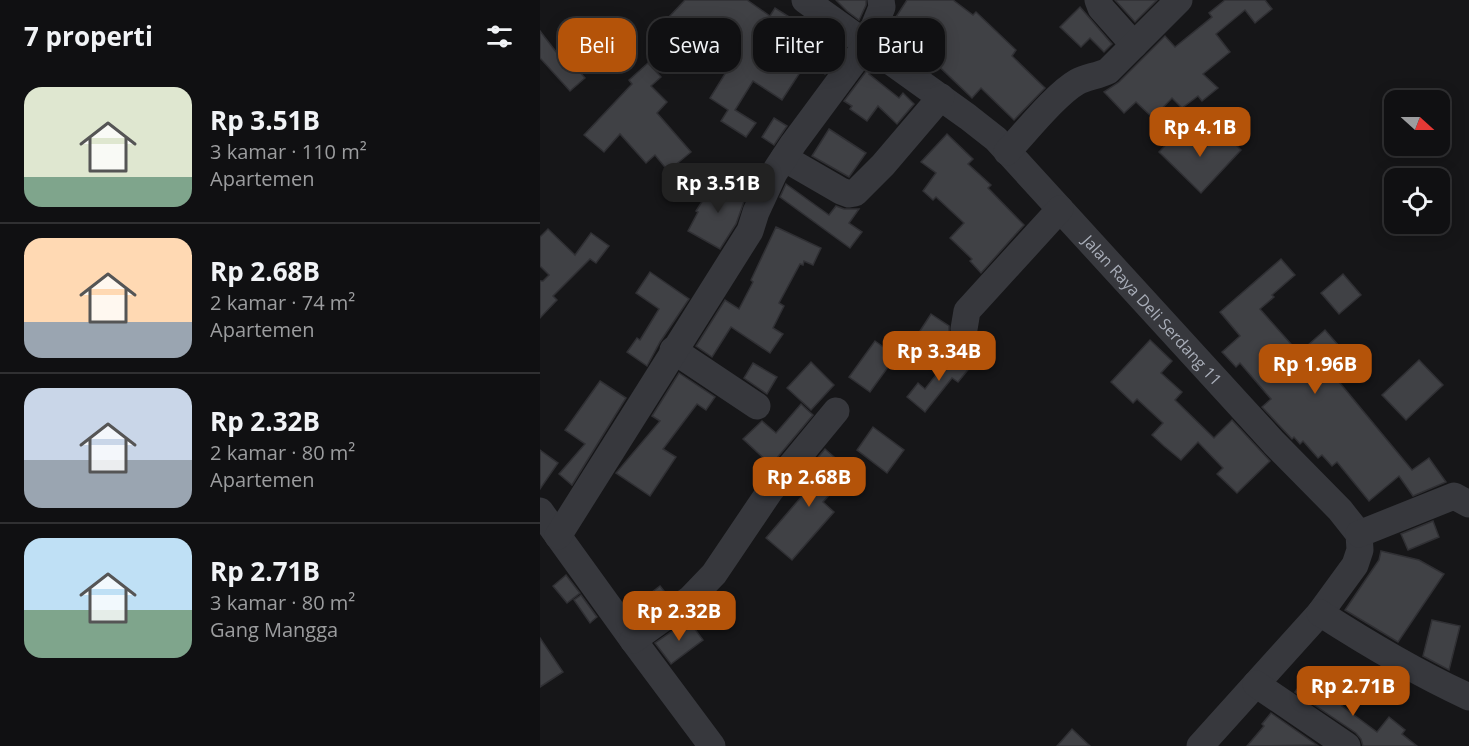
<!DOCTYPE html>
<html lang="id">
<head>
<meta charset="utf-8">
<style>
  :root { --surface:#101012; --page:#19191b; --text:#f1f3f6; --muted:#9c9d9f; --line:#303032; --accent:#b45309 }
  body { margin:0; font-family:"Open Sans",sans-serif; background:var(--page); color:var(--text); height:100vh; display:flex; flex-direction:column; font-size:22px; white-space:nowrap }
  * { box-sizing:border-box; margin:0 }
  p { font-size:20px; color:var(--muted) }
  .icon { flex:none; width:33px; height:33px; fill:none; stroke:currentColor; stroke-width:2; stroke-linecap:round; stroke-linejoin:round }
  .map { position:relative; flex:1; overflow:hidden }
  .drawer { display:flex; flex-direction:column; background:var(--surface); width:540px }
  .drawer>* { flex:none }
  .banner { position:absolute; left:18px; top:18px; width:570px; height:54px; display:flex; gap:12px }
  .needle { width:39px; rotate:111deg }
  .tools { position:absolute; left:844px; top:90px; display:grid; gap:12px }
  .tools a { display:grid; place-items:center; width:66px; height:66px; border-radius:12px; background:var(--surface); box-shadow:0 3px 15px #0003,0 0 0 2px var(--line); font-size:30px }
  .price { position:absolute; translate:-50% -51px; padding:0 14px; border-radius:12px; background:var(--accent); color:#fff; font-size:20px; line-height:39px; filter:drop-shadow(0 2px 3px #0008) }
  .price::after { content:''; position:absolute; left:50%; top:36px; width:18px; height:14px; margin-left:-9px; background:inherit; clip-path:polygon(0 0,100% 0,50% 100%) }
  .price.selected { background:#222; color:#fff }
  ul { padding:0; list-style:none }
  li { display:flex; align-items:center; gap:18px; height:150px; padding:0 24px }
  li+li { border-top:2px solid var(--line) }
  li span { display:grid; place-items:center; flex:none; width:168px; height:120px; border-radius:18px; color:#555 }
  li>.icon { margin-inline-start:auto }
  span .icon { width:72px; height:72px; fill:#fffc; stroke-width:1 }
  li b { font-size:26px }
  h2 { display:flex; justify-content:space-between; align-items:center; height:72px; padding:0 24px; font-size:26px }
  .chip { padding:0 21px; border-radius:18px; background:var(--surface); box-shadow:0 3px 15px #0003,0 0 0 2px var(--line); font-size:21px; line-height:54px }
  .chip.selected { background:var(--accent); color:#fff }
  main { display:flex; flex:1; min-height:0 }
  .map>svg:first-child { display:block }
  .building { fill:#404145; stroke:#303034; stroke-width:1.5 }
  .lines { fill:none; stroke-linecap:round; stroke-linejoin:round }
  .minor { stroke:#37383d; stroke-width:27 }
  .labels { text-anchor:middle; stroke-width:5; stroke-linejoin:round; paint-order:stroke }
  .street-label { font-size:16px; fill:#a8adb8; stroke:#111113 }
</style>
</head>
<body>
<main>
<section class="drawer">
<h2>7 properti<svg class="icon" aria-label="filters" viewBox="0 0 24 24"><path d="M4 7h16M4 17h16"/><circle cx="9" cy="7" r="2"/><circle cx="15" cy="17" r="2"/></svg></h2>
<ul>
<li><span style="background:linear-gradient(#dfe7d0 75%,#7fa58c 0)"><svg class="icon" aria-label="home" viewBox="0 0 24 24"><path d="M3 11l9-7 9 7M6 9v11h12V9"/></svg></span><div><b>Rp 3.51B</b><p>3 kamar · 110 m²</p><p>Apartemen</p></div></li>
<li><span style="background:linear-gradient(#ffd9b3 70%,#9aa5b1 0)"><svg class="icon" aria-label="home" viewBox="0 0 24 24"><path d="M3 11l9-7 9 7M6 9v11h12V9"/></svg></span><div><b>Rp 2.68B</b><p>2 kamar · 74 m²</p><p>Apartemen</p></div></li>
<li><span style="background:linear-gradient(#c9d6e8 60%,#9aa5b1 0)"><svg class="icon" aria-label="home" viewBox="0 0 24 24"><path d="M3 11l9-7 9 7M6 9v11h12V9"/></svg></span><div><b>Rp 2.32B</b><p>2 kamar · 80 m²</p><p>Apartemen</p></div></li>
<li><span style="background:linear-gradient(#bfe0f5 60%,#7fa58c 0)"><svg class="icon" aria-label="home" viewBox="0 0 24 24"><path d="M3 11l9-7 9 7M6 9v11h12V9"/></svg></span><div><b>Rp 2.71B</b><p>3 kamar · 80 m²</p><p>Gang Mangga</p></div></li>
</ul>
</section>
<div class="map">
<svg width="929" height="746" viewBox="0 0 929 746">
  <rect width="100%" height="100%" fill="#161618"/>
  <g class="building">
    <path d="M145 0H207L230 16 235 8 270 30 273 25 286 35 285 37 302 51 285 74 268 60 242 100 213 81 195 110 216 123 206 137 181 121 188 110 170 98 198 53 151 17 139 30 127 19Z"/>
    <path d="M296 0H326V5L320 18 319 20 307 11Z"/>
    <path d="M367 0H413L433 15 436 12 476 50 472 56 505 88 474 120 441 88 432 98 389 57 383 65 346 39 354 20Z"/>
    <path d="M575 0H617L595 22Z"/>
    <path d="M685 0H725L732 9 715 23 705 10 676 34 690 52 663 74 678 88 662 101 658 96 642 108 632 98 613 118 596 102 584 113 564 92 579 82 625 36 635 47 672 17 669 13Z"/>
    <path d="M540 7 572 44 564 52 550 38 541 47 520 27Z"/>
    <path d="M0 31 17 53 20 50 45 78 30 91 0 58Z"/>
    <path d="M108 63 121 77 111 86 127 102 117 113 151 152 128 171 115 155 106 163 80 134 64 152 44 135 92 84 89 80Z"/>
    <path d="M328 69 331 71 329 74 359 98 363 93 374 104 357 124 338 106 327 121 310 109 312 106 304 101Z"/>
    <path d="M234 118 247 126 234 145 222 137Z"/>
    <path d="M642 128 663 150 682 131 701 150 661 193 619 152Z"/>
    <path d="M289 129 326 153 309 177 272 156Z"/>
    <path d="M407 134 433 159 428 164 451 185 448 188 484 225 441 273 430 261 432 259 410 238 424 223 396 197 393 200 383 191 396 173 381 162Z"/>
    <path d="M177 178 206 196 196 224 180 249 148 231 158 212 156 211Z"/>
    <path d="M246 184 289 215 296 206 304 209H319L309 223 322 232 310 248 240 197Z"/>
    <path d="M236 227 281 248 273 265 264 261 263 265 260 264 239 303 244 306 233 328 243 334 230 353 191 327 172 357 156 346 185 300 199 309 213 282 211 280Z"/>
    <path d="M8 229 35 255 51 233 69 246 56 263 50 259 13 296 17 300 0 318V281H3L9 275 0 266V237Z"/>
    <path d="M741 259 755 275 732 295 734 297 720 309 759 353 785 330 806 354 804 356 805 358 790 371 872 470 889 458 906 482 873 496 859 476 829 501 797 462 792 466 782 455 778 458 763 441 760 444 754 437 752 439 722 407 731 399 700 363 696 367 682 352 700 336 680 312Z"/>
    <path d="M110 272 149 299 120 342 107 366 87 352 97 338 100 340 119 309 96 293Z"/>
    <path d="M803 274 821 295 799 314 781 293Z"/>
    <path d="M391 314 409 326V334L400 348 378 334Z"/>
    <path d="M610 340 632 361 621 373 642 392 635 400 674 438 692 420 730 461 697 493 677 474 683 468 658 442 641 460 624 446 612 435 623 423 597 399 593 403 571 382Z"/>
    <path d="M335 341 356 356 330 392 309 377Z"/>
    <path d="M414 352 431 366 418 382 412 378 385 412 367 397 378 383 385 389Z"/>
    <path d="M879 360 903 385 866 420 842 395Z"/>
    <path d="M271 362 294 385 271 410 247 388Z"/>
    <path d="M213 363 237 377 227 394 204 378Z"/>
    <path d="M139 373 175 397 166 410 157 404 123 449 136 457 110 496 76 473 120 421 112 416Z"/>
    <path d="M60 381 86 398 32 485 19 474 45 444 25 430Z"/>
    <path d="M261 404 273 415 231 465 203 439 222 421 236 433Z"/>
    <path d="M333 427 364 450 347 473 317 450Z"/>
    <path d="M285 449 310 471 283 502 294 512 252 560 226 538 280 475 270 467Z"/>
    <path d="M0 450 18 463 0 489Z"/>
    <path d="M893 521 899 537 868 550 861 534Z"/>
    <path d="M841 551 879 560 904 574 858 642 805 610 839 560Z"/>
    <path d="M26 575 40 593 27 603 13 586Z"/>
    <path d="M120 586 128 596 97 618 90 609Z"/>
    <path d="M41 595 57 617 50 623 34 600Z"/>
    <path d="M892 620 920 626 909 670 883 656Z"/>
    <path d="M147 621H149L163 640 131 664 115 643Z"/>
    <path d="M0 638 23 672 0 687Z"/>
    <path d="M767 675 804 703 802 706 837 732 849 717 865 730 862 734 877 746H823L821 739 816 733 755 692Z"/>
    <path d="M731 713 777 745 707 746 724 726 722 724Z"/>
    <path d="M532 729 550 746H517Z"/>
  </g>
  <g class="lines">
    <g class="minor">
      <path id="s1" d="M265 0 428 117 456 139 734 443 800 510 819 534 820 550 815 565 780 613 660 746"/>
      <path d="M558 0 561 8 594 45"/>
      <path d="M467 152C485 133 516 94 537 82 546 77 558 76 568 71L639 0"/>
      <path d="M244 158 301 191 309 194 315 193 343 165 401 97"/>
      <path d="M424 329 427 311 520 209"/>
      <path d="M133 350 217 406"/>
      <path d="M0 511 93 640 172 746"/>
      <path d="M819 534 914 496 929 504"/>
      <path d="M18 536 210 231 216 212 234 173 253 144 327 44 342 7 341 0"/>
      <path d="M780 613C828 644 877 673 929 697"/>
      <path d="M93 640 150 599 174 574 230 491 296 411"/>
      <path d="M716 684 807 746"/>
    </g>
  </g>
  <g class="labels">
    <g class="street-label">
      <text dy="6" stroke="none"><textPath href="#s1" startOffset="468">Jalan Raya Deli Serdang 11</textPath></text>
    </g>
  </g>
</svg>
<div class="tools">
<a><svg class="needle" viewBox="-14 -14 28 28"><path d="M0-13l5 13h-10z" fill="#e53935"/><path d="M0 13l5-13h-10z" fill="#9c9d9f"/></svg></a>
<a><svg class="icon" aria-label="locate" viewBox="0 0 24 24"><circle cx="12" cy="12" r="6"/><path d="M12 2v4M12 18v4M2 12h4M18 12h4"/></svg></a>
</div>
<b class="price" style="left:660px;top:158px">Rp 4.1B</b>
<b class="price selected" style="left:178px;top:214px">Rp 3.51B</b>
<b class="price" style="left:399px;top:382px">Rp 3.34B</b>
<b class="price" style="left:775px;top:395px">Rp 1.96B</b>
<b class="price" style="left:269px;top:508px">Rp 2.68B</b>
<b class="price" style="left:139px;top:642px">Rp 2.32B</b>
<b class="price" style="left:813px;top:717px">Rp 2.71B</b>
<div class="banner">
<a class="chip selected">Beli</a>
<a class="chip">Sewa</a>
<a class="chip">Filter</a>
<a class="chip">Baru</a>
</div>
</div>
</main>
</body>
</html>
